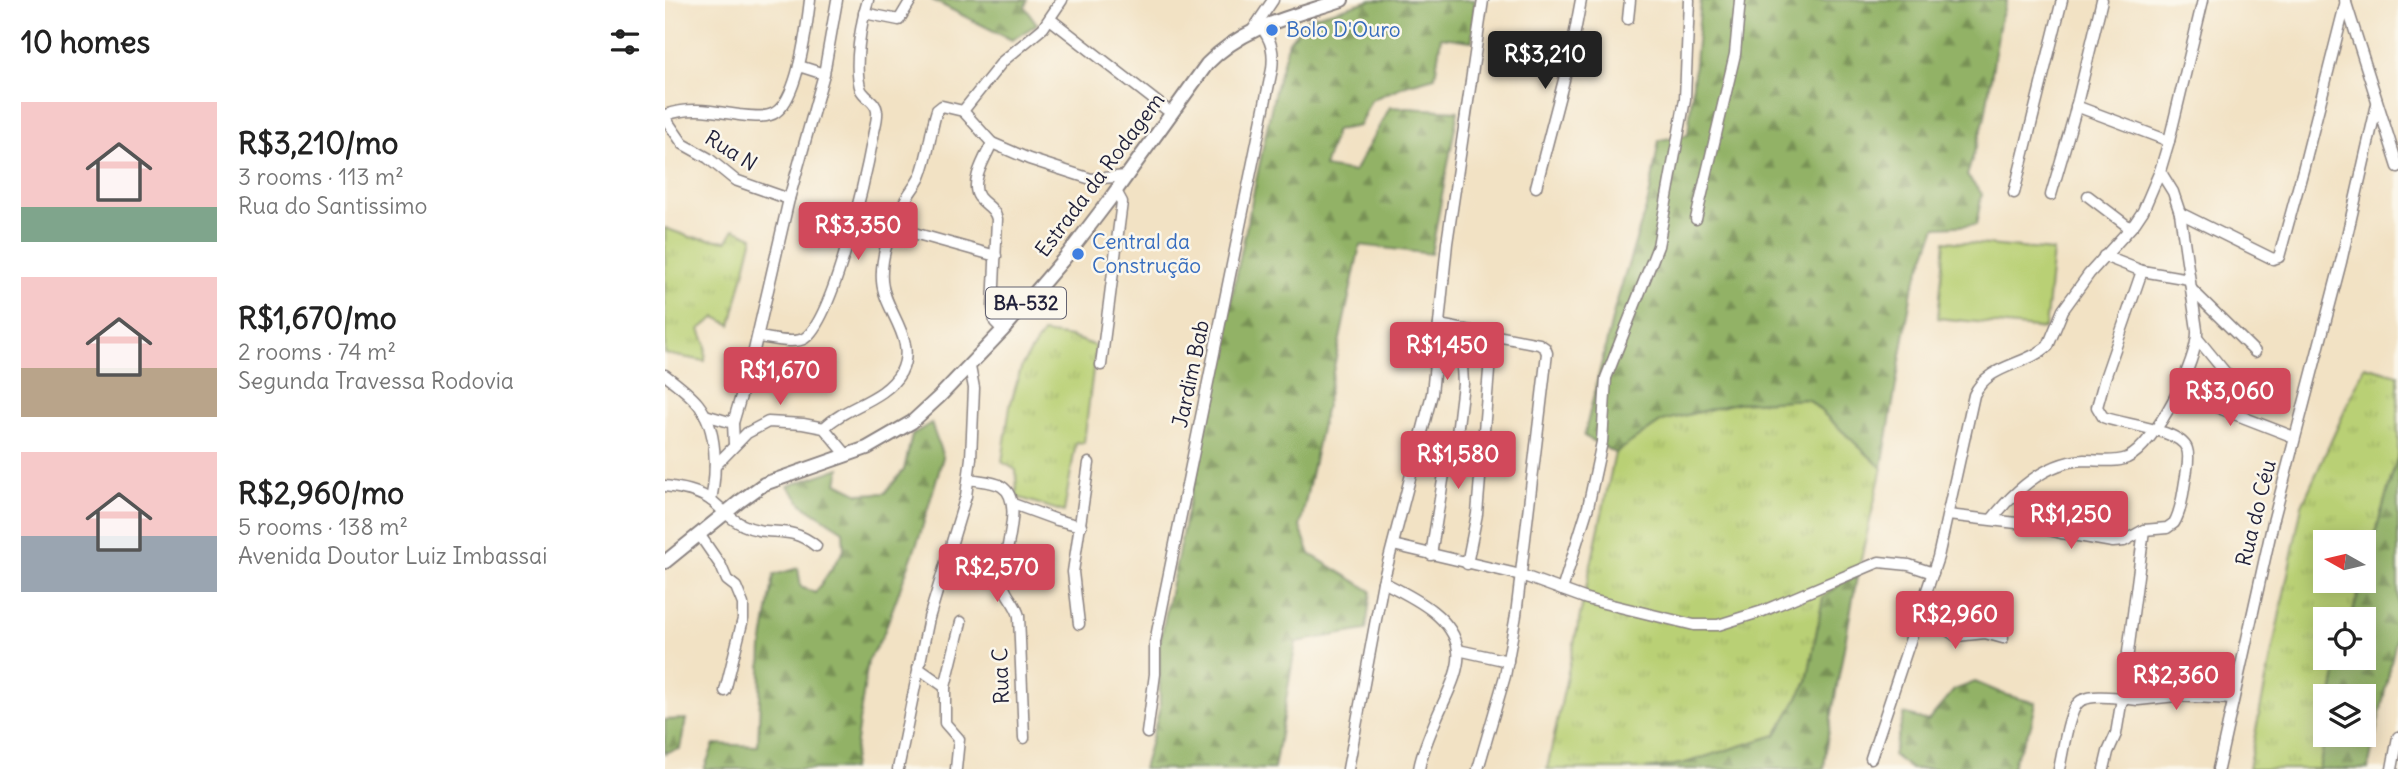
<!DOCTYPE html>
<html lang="en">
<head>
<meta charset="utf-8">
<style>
  :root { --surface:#fff; --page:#f2f2f2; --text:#222; --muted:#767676; --accent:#d1495b }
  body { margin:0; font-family:Delius,sans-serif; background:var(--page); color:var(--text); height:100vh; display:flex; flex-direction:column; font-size:26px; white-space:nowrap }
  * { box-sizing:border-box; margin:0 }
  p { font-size:23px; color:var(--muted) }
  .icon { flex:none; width:38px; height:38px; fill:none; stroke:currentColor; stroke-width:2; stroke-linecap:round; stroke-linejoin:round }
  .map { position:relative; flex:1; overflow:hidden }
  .side { display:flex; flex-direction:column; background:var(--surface); width:665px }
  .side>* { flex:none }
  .needle { width:46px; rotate:278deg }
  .fabs { position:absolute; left:1648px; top:530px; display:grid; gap:14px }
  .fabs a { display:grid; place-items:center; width:63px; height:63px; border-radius:0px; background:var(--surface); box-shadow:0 4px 18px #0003; font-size:35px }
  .price { position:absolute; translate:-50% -60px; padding:0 16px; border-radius:7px; background:var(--accent); color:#fff; font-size:23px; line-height:46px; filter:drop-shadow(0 2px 4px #0008) }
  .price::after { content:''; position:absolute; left:50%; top:42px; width:21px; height:16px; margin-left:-10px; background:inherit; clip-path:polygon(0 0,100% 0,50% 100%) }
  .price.selected { background:#222; color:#fff }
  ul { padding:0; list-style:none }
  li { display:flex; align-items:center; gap:21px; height:175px; padding:0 21px }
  li span { display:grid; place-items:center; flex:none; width:196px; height:140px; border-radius:0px; color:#555 }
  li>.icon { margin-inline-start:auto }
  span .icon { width:84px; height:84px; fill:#fffc; stroke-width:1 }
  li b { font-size:30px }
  h2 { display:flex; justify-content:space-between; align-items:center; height:84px; padding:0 21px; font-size:30px }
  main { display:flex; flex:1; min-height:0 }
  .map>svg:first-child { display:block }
  .grass { fill:url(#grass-tufts); stroke:#6e7958; stroke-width:2 }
  .forest { fill:url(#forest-firs); stroke:#5a6a50; stroke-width:2 }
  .pitch { fill:#b9d075; stroke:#6e7958; stroke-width:2 }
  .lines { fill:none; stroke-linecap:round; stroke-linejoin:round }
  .minor-casing { stroke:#8a8280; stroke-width:13 }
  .major-casing { stroke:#8a8280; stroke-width:16 }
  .minor { stroke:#fff; stroke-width:10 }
  .major { stroke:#fff; stroke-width:12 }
  .shop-dot { fill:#3f7fe0; stroke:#fbf7ec; stroke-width:2.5 }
  .labels { text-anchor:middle; stroke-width:5; stroke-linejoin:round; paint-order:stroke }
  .shield { fill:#fbf7ec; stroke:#636270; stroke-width:2 }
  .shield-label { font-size:19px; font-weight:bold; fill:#22223b }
  .shop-label { font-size:21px; fill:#366cbe; stroke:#fbf7ec; text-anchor:start }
  .street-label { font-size:21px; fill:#22223b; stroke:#fbf7ec }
</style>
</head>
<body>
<main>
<section class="side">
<h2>10 homes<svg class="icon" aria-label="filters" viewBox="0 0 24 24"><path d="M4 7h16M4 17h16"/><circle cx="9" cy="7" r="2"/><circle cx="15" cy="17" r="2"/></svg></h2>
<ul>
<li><span style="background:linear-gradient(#f6c9c9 75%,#7fa58c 0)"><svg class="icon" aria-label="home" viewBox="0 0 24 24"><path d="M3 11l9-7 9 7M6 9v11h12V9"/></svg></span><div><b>R$3,210/mo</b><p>3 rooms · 113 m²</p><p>Rua do Santissimo</p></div></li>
<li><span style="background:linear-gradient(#f6c9c9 65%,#b9a48a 0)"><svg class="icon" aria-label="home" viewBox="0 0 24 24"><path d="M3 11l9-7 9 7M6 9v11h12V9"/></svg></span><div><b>R$1,670/mo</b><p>2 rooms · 74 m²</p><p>Segunda Travessa Rodovia</p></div></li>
<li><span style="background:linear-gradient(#f6c9c9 60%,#9aa5b1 0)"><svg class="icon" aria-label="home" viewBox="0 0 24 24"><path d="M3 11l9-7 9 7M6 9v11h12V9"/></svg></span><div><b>R$2,960/mo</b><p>5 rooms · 138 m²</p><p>Avenida Doutor Luiz Imbassai</p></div></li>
</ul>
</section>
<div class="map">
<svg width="1733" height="769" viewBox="0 0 1733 769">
  <defs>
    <pattern id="grass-tufts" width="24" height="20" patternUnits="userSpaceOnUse" patternTransform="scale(1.75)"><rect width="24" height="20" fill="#b9d075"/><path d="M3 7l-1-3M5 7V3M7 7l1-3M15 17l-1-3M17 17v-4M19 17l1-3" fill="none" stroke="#9fb266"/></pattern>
    <pattern id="forest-firs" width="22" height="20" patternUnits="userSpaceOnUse" patternTransform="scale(1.75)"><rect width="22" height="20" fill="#92b266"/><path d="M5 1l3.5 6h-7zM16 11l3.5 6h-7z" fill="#779055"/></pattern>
  </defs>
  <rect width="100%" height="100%" fill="#fbf7ec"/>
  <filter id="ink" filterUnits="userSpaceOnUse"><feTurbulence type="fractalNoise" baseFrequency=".0143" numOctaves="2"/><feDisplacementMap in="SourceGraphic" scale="14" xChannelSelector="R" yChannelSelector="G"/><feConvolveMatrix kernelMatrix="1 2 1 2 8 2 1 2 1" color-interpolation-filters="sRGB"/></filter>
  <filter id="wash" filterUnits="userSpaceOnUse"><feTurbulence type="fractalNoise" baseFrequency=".00686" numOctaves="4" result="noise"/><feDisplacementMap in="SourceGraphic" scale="28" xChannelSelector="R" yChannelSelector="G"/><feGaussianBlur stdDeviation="1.57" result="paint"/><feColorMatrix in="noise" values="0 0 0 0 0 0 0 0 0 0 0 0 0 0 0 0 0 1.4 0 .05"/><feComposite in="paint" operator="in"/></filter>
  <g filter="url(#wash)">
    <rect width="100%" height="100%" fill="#f2e2c4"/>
    <g class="grass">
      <path d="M0 228 25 237 62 241 69 229 88 237 66 325 51 317 35 329 41 345 40 361 0 354Z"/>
      <path d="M378 333 406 337 431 346 419 443 411 442 399 512 352 497 351 470 337 462 345 406 357 365Z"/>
      <path d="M1700 366 1733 375V455L1699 572V542H1661V581H1697L1686 619 1661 620V658H1674L1667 696H1661V734L1654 769H1583L1637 505Z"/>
      <path d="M1143 399 1217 468 1192 577 1181 580 1158 598 1142 682 1111 735 1017 764 981 769H882L950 453 997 421 1071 403Z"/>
    </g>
    <g class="forest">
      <path d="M267 0H362L360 7 372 24 347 40Z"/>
      <path d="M707 0H810L807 41 776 37 770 77 741 85 706 100 694 126 671 130 659 167 689 172 725 107 793 111 766 254 695 245 635 527 645 554 706 591 701 630 631 642 609 769H478L495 708 494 646 610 90 624 41 643 18Z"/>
      <path d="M1036 0H1342L1335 21 1320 117 1302 176 1317 194 1311 225 1271 227 1247 290 1217 468 1143 399 1071 403 997 421 950 453 919 436 950 307 984 198 994 140 1023 135Z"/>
      <path d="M266 423 278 457 255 535 218 635 203 661 187 769H39L49 744 93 746 97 647 109 575 133 568 136 587 150 593 179 550 178 531 138 505 123 486 175 468 172 483 194 494 220 493 239 470 247 435Z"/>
      <path d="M1733 455V631L1703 769H1654L1661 734 1699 735V696H1667L1674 658H1699V620L1686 619 1697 581H1699V572Z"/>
      <path d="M1192 577 1162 741 1159 769H981L1017 764 1111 735 1142 682 1158 598 1181 580Z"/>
      <path d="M1310 682 1341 695 1371 703 1366 726 1350 758 1348 769H1246L1228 755 1239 714 1263 721 1289 690Z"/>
      <path d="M21 719 15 749 1 752 0 755V720Z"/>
    </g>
    <path class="pitch" d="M1280 241 1388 251 1380 329 1273 318Z"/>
  </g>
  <g filter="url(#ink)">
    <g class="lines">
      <g class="minor-casing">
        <g id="minor">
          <path d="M1680 0 1733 167"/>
          <path d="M199 13 234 20 246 0"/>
          <path d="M385 19 506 113"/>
          <path d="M963 19 965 0"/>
          <path d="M587 31 608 0"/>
          <path d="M134 66 159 74"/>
          <path d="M1411 106 1504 141"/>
          <path d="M298 111 327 143 364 159 426 179 461 176"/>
          <path d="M298 111 338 61 378 28 397 0"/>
          <path d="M0 115C26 106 47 111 74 115 85 116 102 119 111 112 133 97 142 26 145 0"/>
          <path d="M0 118 18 144 43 158 70 180 124 199"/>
          <path d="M327 143C321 156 304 183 314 197 321 206 329 207 332 219L328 308 330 322 338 330"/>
          <path d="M871 187 906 53 916 0"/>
          <path d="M1349 193 1397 0"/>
          <path d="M1386 195 1409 116 1437 0"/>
          <path d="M1423 196 1465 228"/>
          <path d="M1515 213 1608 259 1614 257 1638 170 1681 1"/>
          <path d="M188 216 331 256"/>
          <path d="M1031 219 1070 54 1075 0"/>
          <path d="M1439 256 1477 271 1524 279"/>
          <path d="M1527 290 1590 352"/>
          <path d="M774 325 874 344 880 348 882 353 851 615 840 676 813 769"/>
          <path d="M93 337C105 338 129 345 140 338 169 318 201 175 208 137 209 129 213 119 212 111 211 101 200 98 196 90 188 68 196 22 203 0"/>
          <path d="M1532 338 1573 388 1569 414"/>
          <path d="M436 365 457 202 451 191"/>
          <path d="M0 375C12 384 24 393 33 404 53 429 52 471 46 500"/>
          <path d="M1514 390 1541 403 1629 437"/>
          <path d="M40 415 68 423"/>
          <path d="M159 428C180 406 220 401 236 372 253 339 219 311 217 281 215 254 228 222 241 199 245 192 251 185 255 177 264 156 265 131 272 110L277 106 298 111"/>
          <path d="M792 434 798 384 795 330"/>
          <path d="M755 441 779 474 766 555"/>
          <path d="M69 444 68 423 87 359 124 199 159 74 172 0"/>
          <path d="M50 466 82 433 103 422 138 424 159 428 181 454"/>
          <path d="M304 479C314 481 328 481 336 486 363 502 333 561 339 587 342 597 351 604 354 616L359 738"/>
          <path d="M0 486C16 488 34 491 47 501 57 509 66 520 78 525 104 538 123 523 151 546"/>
          <path d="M348 504 392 520 416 526"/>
          <path d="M1283 515 1360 524 1396 533 1448 542 1459 541 1479 530 1502 528 1509 523C1517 510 1518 491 1521 476 1522 468 1525 457 1522 449 1515 429 1458 425 1438 417L1432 407 1440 378 1477 271"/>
          <path d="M1327 519C1350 490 1380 462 1419 460 1433 460 1449 463 1462 458 1490 446 1534 359 1532 330L1515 213 1508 192 1495 171"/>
          <path d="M34 534 56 566 62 580 71 587 78 604V619L60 691"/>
          <path d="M728 545 856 575 922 599 1029 625H1053L1098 611 1214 562 1244 565 1268 573"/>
          <path d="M802 564 812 514 827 335"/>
          <path d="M718 582C745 596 788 615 793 650 796 671 780 698 772 717 765 734 757 751 754 769"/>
          <path d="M897 590 923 507 937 442 941 378 993 246 1020 99 1024 0"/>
          <path d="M1254 618 1272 623 1291 636 1320 633 1338 638"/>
          <path d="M414 624 408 572 424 463"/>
          <path d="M793 650 843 661"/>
          <path d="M253 668 280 687V723L294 739 291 769"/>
          <path d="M280 687 296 622"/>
          <path d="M482 733 490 674V642L607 69C609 52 607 41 596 27"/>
          <path d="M1206 758 1273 557 1309 395C1323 364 1360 366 1383 346L1398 310 1424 274 1470 223 1478 211 1495 171 1504 141 1538 0"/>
          <path d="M233 769 264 618 301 496 306 458 309 388 305 367"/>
          <path d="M683 769 718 582 767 394 782 243 818 0"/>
          <path d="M1394 769C1398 754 1403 706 1417 700 1429 695 1444 697 1457 698L1479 530"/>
          <path d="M1439 769 1443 752 1451 734 1457 698 1473 700 1511 696 1568 699"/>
          <path d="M1553 769 1608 522 1676 262 1712 104"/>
          <path d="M1727 769 1733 737"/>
        </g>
      </g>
      <g class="major-casing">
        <path id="major" d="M0 562 74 502 99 484 202 448 247 422 274 397 338 330 403 254 445 199 542 64C580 25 627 17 677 0"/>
      </g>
      <use href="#minor" class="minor"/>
      <use href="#major" class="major"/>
    </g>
  </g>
  <g class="shop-dot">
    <circle cx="607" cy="30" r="7"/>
    <circle cx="413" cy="254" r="7"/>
  </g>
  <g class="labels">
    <rect class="shield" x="321" y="287.5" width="80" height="31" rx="5"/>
    <g class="shield-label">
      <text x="361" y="310">BA-532</text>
    </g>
    <g class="shop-label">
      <text x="621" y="37">Bolo D'Ouro</text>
      <text x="427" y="249">Central da<tspan x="427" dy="24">Construção</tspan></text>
    </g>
    <g class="street-label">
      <text transform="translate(66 151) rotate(32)" y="7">Rua N</text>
      <text transform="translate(435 175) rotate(-53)" y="7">Estrada da Rodagem</text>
      <text transform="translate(526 374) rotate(-78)" y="7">Jardim Bab</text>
      <text transform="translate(1591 513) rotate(-76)" y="7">Rua do Céu</text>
      <text transform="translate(336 676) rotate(-92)" y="7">Rua C</text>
    </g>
  </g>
</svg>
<div class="fabs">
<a><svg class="needle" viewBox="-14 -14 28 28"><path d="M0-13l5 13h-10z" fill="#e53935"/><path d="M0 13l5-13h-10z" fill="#767676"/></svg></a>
<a><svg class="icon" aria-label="locate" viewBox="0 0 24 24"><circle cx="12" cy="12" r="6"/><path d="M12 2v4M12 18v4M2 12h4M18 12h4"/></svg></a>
<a><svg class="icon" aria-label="layers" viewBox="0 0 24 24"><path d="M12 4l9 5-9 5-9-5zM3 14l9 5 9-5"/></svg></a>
</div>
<b class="price selected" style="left:880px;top:91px">R$3,210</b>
<b class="price" style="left:193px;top:262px">R$3,350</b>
<b class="price" style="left:782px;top:382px">R$1,450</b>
<b class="price" style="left:115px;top:407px">R$1,670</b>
<b class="price" style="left:1565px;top:428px">R$3,060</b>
<b class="price" style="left:793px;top:491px">R$1,580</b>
<b class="price" style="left:1406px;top:551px">R$1,250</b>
<b class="price" style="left:332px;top:604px">R$2,570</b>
<b class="price" style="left:1290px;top:651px">R$2,960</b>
<b class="price" style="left:1511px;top:712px">R$2,360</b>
</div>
</main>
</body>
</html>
